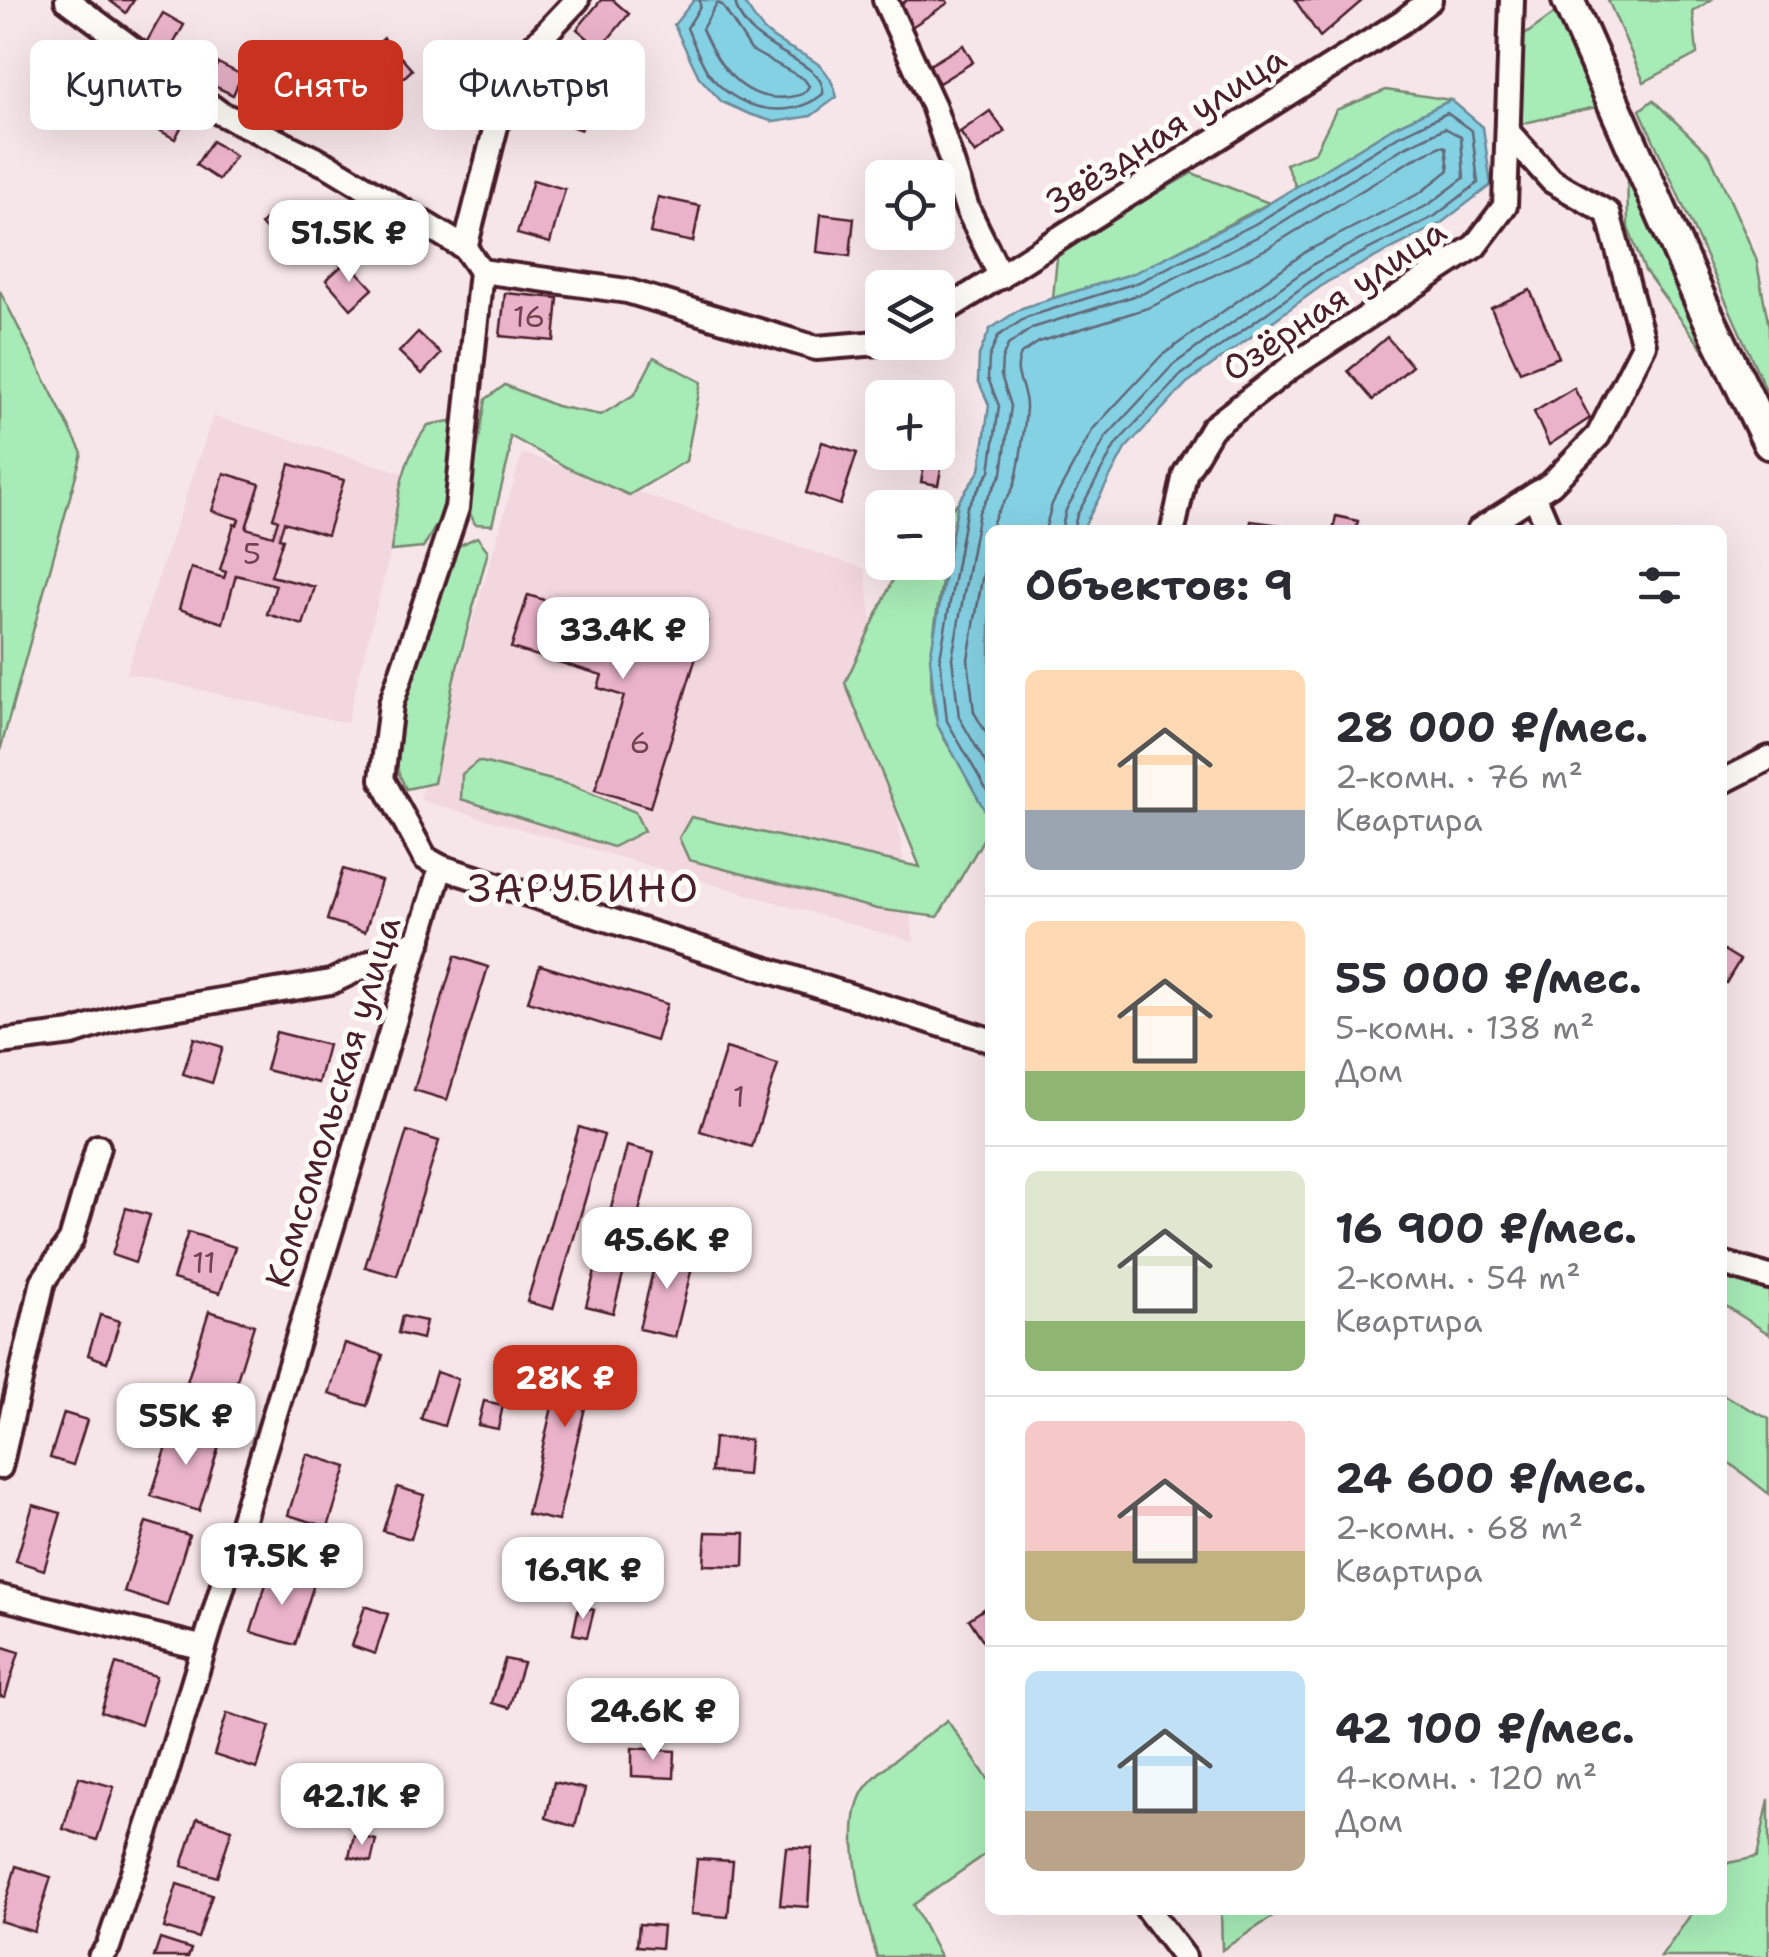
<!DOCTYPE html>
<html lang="ru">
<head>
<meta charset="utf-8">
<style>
  :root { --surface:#fff; --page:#f2f2f3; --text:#2b2b33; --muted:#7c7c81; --line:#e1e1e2; --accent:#c8321e }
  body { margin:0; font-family:"Shantell Sans",sans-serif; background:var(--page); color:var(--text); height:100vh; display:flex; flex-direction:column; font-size:38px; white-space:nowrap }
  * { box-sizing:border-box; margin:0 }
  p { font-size:32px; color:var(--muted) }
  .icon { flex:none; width:55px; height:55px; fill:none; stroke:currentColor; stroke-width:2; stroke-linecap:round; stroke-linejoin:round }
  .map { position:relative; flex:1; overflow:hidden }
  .details { position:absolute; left:985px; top:525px; width:742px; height:1390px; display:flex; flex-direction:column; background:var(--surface); border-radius:15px; box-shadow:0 10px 40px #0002 }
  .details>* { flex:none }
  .banner { position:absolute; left:30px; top:40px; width:805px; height:90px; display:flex; gap:20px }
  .buttons { position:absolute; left:865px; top:160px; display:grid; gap:20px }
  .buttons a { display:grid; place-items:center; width:90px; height:90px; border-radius:15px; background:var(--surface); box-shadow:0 10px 40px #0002; font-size:50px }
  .price { position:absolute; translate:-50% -85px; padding:0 22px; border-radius:20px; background:#fff; color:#222; font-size:32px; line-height:65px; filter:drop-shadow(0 2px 5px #0008) }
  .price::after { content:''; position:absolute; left:50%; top:60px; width:30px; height:22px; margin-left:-15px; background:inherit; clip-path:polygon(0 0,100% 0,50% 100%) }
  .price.active { background:var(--accent); color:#fff }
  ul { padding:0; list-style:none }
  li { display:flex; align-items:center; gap:30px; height:250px; padding:0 40px }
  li+li { border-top:2px solid var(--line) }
  li span { display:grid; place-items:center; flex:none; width:280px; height:200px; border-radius:15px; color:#555 }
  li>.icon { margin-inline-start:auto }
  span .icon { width:120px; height:120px; fill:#fffc; stroke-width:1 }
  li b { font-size:42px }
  h2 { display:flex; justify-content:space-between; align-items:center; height:120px; padding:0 40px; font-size:42px }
  .chip { padding:0 35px; border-radius:15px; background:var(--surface); box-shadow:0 10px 40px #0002; font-size:35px; line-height:90px }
  .chip.active { background:var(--accent); color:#fff }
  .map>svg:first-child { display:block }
  .built { fill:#f3d7df }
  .green { fill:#a7ecb7; stroke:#788671; stroke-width:2.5 }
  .water { fill:#85d1e4; stroke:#6d8a9a; stroke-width:2.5 }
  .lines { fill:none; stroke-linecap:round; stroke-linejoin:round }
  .shore { stroke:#626675; stroke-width:2.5 }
  .building { fill:#eab3c9; stroke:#4a1f2b; stroke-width:2.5 }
  .minor-casing { stroke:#4a1f2b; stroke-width:30 }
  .secondary-casing { stroke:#4a1f2b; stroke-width:38 }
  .minor { stroke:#fdfcf7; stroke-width:22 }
  .secondary { stroke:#fdfcf7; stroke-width:30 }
  .labels { text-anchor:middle; stroke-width:10; stroke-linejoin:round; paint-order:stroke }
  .number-label { font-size:30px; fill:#724452 }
  .street-label { font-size:35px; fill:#4a1f2b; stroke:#fdfcf7 }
  .quarter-label { font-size:40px; letter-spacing:2.5px; fill:#4a1f2b; stroke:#fdfcf7 }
</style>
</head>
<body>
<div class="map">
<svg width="1769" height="1957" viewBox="0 0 1769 1957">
  <rect width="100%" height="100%" fill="#f7e6e9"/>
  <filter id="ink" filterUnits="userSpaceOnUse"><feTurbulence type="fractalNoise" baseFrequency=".01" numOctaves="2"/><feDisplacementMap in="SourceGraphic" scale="20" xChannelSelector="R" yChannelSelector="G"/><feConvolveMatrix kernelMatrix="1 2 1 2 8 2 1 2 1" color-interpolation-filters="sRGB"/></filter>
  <g filter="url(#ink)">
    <g class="built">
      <path d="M213 416 410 475 347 723 126 673Z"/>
      <path d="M522 453 865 569 914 942 420 800Z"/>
    </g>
    <g class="green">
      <path d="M1608 0H1711L1693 12 1697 54 1644 82Z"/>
      <path d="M1558 11 1596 107 1511 126 1497 55Z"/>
      <path d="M1386 90 1451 100 1392 128 1296 187 1286 164 1315 152 1336 110Z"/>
      <path d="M1653 100 1710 155 1756 258 1769 327V397L1640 110Z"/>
      <path d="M1627 155 1727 382 1645 271 1628 228Z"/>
      <path d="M1192 173 1269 203 1134 274 1053 298 1057 257 1106 223Z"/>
      <path d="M0 291 82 453 0 751Z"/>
      <path d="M654 357 701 382 686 461 629 495 568 468 510 436 509 456 492 525 475 524 467 507 486 399 505 385 556 406 601 415 635 394Z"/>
      <path d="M455 420 445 510 423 548 391 551C397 504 399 463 428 425Z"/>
      <path d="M958 502C947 562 918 668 938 725 950 759 989 791 990 828L938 917 877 909 689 860 679 838 691 817 920 867 845 683 899 567 904 563 938 562V525Z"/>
      <path d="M477 537 488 551 453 683 434 783 406 789 397 769 406 690 456 547Z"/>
      <path d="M478 761 571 785 635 812 644 831 613 847 461 799 462 774Z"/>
      <path d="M1722 1274 1769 1287V1334L1723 1304Z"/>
      <path d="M1723 1395 1769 1419V1494L1723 1458Z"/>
      <path d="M947 1720 990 1782V1851L913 1905 940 1957H877C865 1915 840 1828 864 1790 877 1769 925 1738 947 1720Z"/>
      <path d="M1769 1799V1957H1661L1694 1910H1722L1723 1870 1728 1863 1757 1857Z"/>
      <path d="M1221 1910H1283L1222 1950Z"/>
    </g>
    <g class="water">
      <path d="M694 0H742C750 10 757 25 767 33 797 59 825 51 837 97L811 116 774 122 749 114 722 102 699 77 674 25Z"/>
      <path d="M1451 100 1483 127 1491 185 1440 224 1327 282 1187 383 1125 449 1082 530H990V820L937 724 930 658 958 502 980 470 989 405 978 380 979 355 990 329 1022 308 1134 273 1250 215 1392 128Z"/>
    </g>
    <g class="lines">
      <g class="shore">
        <path d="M700 0V7L687 28C693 42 699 58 707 71 733 109 787 123 823 94 827 58 741 51 735 0"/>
        <path d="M717 3 722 5 751 50 804 79 809 86C804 95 800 95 790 97 744 104 718 66 702 29Z"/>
        <path d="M991 530C994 512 1005 503 1013 488 1019 475 1025 424 1026 408 1027 387 1011 374 1021 354L1039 342 1151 307 1268 248 1410 161 1441 146 1446 147 1449 170 1420 193 1307 251 1161 356 1093 429 1052 504 1045 530"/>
        <path d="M990 534 968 659 974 712 990 740"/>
        <path d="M990 771 959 717 952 658 979 512 1002 473 1011 406 1001 375 1002 359 1008 345 1032 328 1144 293 1261 235 1403 148 1445 128 1461 137 1464 178 1428 205 1315 263 1173 365 1106 437 1066 510 1061 530"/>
        <path d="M990 796 947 721 940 658 967 507 990 471 999 406 988 378 989 358 998 336 1027 317 1139 282 1255 224 1397 137 1447 113 1472 131 1478 183 1435 216 1322 273 1181 375 1116 444 1077 515 1073 530"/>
      </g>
    </g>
    <g class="building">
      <path d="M109 0H134L126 13Z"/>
      <path d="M601 0H613L629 14 600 49 577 29Z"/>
      <path d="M907 0H946L948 3 910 28 897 7Z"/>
      <path d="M1295 0H1363L1320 37Z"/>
      <path d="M163 13 184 25 167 55 146 43Z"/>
      <path d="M384 38 412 70 388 92 359 61Z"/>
      <path d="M963 45 973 62 939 83 928 66Z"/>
      <path d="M83 56 118 77 105 99 70 78Z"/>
      <path d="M218 63 242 75 233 95 208 83Z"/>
      <path d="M566 85 594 95 581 130 554 120Z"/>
      <path d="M275 87 300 101 284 128 259 114Z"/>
      <path d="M156 102 186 118 175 139 145 122Z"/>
      <path d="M990 111 1005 132 975 154 960 132Z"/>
      <path d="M212 141 235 156 219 180 196 165Z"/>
      <path d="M533 180 565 189 550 243 517 234Z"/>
      <path d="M658 197 700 206 693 242 650 233Z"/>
      <path d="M282 204 310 234 289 254 261 224Z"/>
      <path d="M821 214 854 218 850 256 817 252Z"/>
      <path d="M347 261 373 289 351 309 326 280Z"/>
      <path d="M1530 290 1559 357 1520 372 1491 308Z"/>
      <path d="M505 293 558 298 554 341 500 336Z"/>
      <path d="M418 332 441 354 422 374 399 352Z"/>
      <path d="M1387 337 1412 366 1373 400 1348 371Z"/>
      <path d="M1574 388 1590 418 1549 445 1534 412Z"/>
      <path d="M822 442 857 453 840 505 806 493Z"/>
      <path d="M926 455 943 459 938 485 921 482Z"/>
      <path d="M290 464 344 480 327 535 284 522 279 538 283 539 271 576 315 587 303 625 267 614 276 585 236 575 223 623 179 609 191 568 224 578 226 572 220 570 234 524 237 525 239 519 212 511 224 473 260 484 246 528 273 536 278 520 273 518Z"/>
      <path d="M1336 516 1358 521 1356 530H1333Z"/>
      <path d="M1251 521 1288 526 1287 530H1250Z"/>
      <path d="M528 595 618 623 621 615 668 630 674 610 707 621 650 807 595 790 624 696 598 688 602 675 511 648Z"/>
      <path d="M343 869 381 881 365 932 327 920Z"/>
      <path d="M1722 949 1740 960 1726 983 1722 981Z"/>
      <path d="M455 956 488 967 447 1100 414 1090Z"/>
      <path d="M540 965 667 1004 656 1041 528 1001Z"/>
      <path d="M276 1032 328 1045 318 1083 266 1070Z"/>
      <path d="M194 1038 223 1047 212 1083 183 1074Z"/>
      <path d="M726 1048 778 1064 752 1147 700 1131Z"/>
      <path d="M579 1127 604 1135 553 1309 527 1302Z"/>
      <path d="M407 1131 439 1141 397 1276 365 1267Z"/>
      <path d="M627 1146 654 1153 613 1313 586 1306Z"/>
      <path d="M126 1208 150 1215 135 1263 112 1255Z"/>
      <path d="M188 1232 235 1247 220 1293 173 1279Z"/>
      <path d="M659 1246 695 1255 675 1337 639 1329Z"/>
      <path d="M209 1311 254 1325 228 1409 183 1395Z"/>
      <path d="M100 1315 120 1321 107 1362 88 1355Z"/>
      <path d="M402 1316 426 1321 422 1339 398 1333Z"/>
      <path d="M345 1343 383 1355 367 1406 329 1394Z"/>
      <path d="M566 1347 607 1357 598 1398 588 1395 558 1521 527 1514Z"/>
      <path d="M436 1372 458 1379 444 1426 421 1419Z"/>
      <path d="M484 1401 503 1405 498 1429 478 1425Z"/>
      <path d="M64 1413 87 1420 73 1465 50 1458Z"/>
      <path d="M174 1425 221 1439 199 1511 151 1496Z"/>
      <path d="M714 1438 750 1440 747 1475 711 1472Z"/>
      <path d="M307 1454 347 1467 328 1527 288 1515Z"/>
      <path d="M397 1487 424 1495 411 1539 383 1531Z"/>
      <path d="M33 1505 61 1513 44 1570 16 1561Z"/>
      <path d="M146 1522 189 1535 167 1606 124 1592Z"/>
      <path d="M706 1532 745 1533 744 1566 704 1565Z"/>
      <path d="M270 1571 314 1584 295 1645 251 1632Z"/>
      <path d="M990 1605V1647L988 1648 969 1619Z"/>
      <path d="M365 1606 388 1614 375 1654 352 1646Z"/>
      <path d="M579 1606 594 1610 587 1637 573 1634Z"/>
      <path d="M0 1646 19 1652 5 1697 0 1696Z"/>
      <path d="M505 1659 523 1663 509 1708 492 1703Z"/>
      <path d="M116 1664 156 1676 141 1725 101 1712Z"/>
      <path d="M227 1713 270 1726 257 1769 214 1755Z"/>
      <path d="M632 1748 675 1751 674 1778 632 1776Z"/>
      <path d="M79 1777 114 1787 97 1840 63 1829Z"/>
      <path d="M554 1782 585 1789 575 1827 546 1818Z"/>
      <path d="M197 1818 232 1829 217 1877 182 1866Z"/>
      <path d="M354 1835 376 1840 371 1862 349 1857Z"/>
      <path d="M786 1847 812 1848 808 1907 780 1905Z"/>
      <path d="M697 1859 733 1861 728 1917 691 1914Z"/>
      <path d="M16 1866 51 1877 34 1932 0 1921Z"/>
      <path d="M177 1884 212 1895 198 1938 164 1928Z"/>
      <path d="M639 1924 663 1926 661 1948 637 1946Z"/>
      <path d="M160 1939 191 1949 188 1957H154Z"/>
    </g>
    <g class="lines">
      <g class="minor-casing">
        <g id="minor">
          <path d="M67 0 220 113 331 167 465 248 481 271 627 291 816 348 891 342"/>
          <path d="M885 0 933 105 967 208 1001 277"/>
          <path d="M465 248 510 71 577 0"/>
          <path d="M481 271 457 508 391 704 382 779 425 858 441 867 990 1040"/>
          <path d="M938 315 1403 21 1430 0"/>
          <path d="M1534 495 1549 530"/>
          <path d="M1173 530 1185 474 1212 428 1291 367 1475 246 1505 206 1512 0"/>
          <path d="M1479 530 1551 484 1598 436 1644 345 1608 213 1552 181 1508 132"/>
          <path d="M1722 782 1769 758"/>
          <path d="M0 1042 72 1033 124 1016 331 982 420 939"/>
          <path d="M1722 1263 1769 1277"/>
          <path d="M0 1467 43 1281 71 1240 98 1147"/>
          <path d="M0 1597 204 1648"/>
          <path d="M1148 1910 1184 1957"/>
          <path d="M100 1957 108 1947 165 1776 441 867"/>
        </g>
      </g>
      <g class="secondary-casing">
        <path id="secondary" d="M1568 0 1702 304 1769 443"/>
      </g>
      <use href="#minor" class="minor"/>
      <use href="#secondary" class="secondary"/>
    </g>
  </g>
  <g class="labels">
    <g class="number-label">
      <text x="529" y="327">16</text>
      <text x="252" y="564">5</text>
      <text x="640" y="753">6</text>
      <text x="739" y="1107">1</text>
      <text x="204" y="1273">11</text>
    </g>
    <g class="street-label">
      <text transform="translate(1166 130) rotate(-33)" y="12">Звёздная улица</text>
      <text transform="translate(1334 300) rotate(-34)" y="12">Озёрная улица</text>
      <text transform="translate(333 1102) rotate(-73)" y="12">Комсомольская улица</text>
    </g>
    <g class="quarter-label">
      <text x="584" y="902">ЗАРУБИНО</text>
    </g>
  </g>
</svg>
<div class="buttons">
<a><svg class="icon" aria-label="locate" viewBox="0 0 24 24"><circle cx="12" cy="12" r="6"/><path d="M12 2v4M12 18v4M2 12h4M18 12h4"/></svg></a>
<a><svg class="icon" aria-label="layers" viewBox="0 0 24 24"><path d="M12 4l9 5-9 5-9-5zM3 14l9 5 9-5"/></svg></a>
<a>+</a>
<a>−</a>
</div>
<b class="price" style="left:349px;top:285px">51.5K ₽</b>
<b class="price" style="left:623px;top:682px">33.4K ₽</b>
<b class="price" style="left:667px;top:1292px">45.6K ₽</b>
<b class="price active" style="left:565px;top:1430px">28K ₽</b>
<b class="price" style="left:186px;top:1468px">55K ₽</b>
<b class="price" style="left:282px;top:1608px">17.5K ₽</b>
<b class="price" style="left:583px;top:1622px">16.9K ₽</b>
<b class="price" style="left:653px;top:1763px">24.6K ₽</b>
<b class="price" style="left:362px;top:1848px">42.1K ₽</b>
<div class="banner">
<a class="chip">Купить</a>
<a class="chip active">Снять</a>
<a class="chip">Фильтры</a>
</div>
<section class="details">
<h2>Объектов: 9<svg class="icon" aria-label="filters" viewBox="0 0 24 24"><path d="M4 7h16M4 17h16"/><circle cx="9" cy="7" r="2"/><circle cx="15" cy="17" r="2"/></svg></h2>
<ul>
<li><span style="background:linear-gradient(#ffd9b3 70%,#9aa5b1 0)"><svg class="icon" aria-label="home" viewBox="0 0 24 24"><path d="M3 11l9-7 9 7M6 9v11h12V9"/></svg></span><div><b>28 000 ₽/мес.</b><p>2-комн. · 76 m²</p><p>Квартира</p></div></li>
<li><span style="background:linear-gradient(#ffd9b3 75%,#8fb573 0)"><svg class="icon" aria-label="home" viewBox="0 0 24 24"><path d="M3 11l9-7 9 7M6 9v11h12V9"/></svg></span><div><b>55 000 ₽/мес.</b><p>5-комн. · 138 m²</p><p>Дом</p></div></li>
<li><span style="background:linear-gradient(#dfe7d0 75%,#8fb573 0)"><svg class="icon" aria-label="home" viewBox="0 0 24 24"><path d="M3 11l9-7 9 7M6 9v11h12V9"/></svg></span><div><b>16 900 ₽/мес.</b><p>2-комн. · 54 m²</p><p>Квартира</p></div></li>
<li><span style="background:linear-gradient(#f6c9c9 65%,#c2b280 0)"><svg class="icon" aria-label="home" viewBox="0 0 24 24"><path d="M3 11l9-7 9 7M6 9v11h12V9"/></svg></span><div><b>24 600 ₽/мес.</b><p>2-комн. · 68 m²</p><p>Квартира</p></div></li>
<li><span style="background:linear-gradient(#bfe0f5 70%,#b9a48a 0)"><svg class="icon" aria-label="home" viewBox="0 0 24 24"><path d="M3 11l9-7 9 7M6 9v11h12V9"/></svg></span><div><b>42 100 ₽/мес.</b><p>4-комн. · 120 m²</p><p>Дом</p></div></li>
</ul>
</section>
</div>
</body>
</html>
